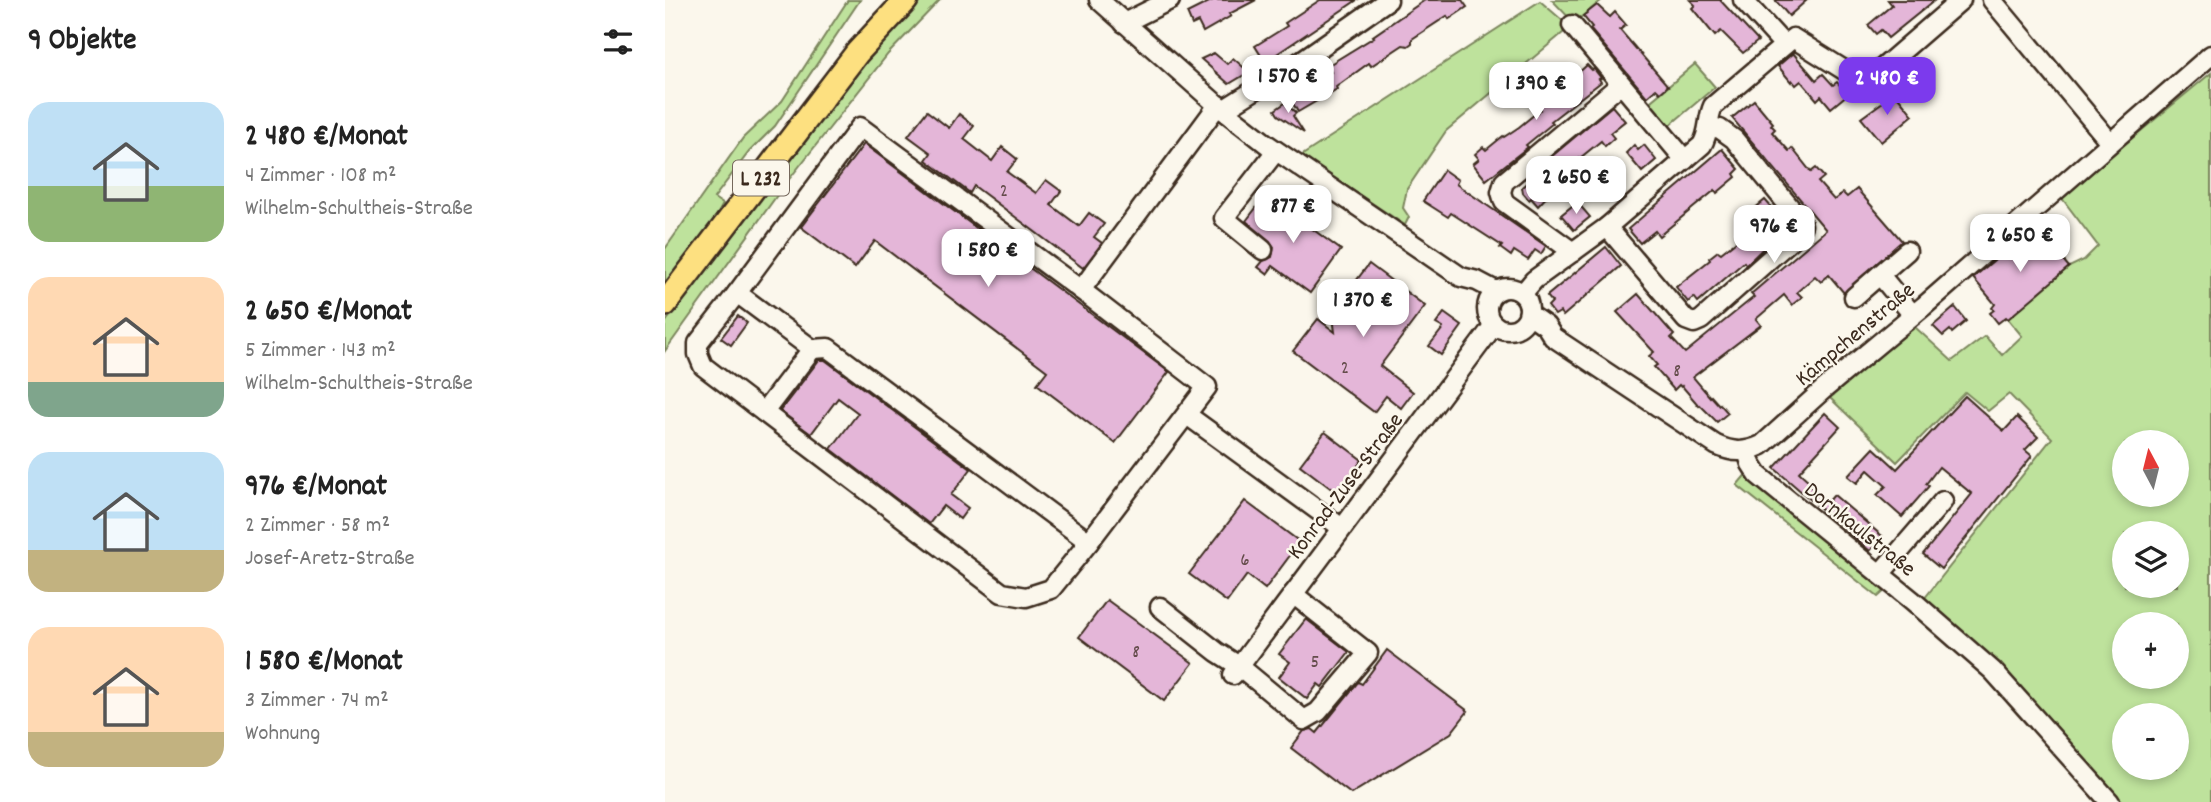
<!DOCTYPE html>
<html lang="de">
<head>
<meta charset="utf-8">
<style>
  :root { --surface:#fff; --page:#f6f6f6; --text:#222; --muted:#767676; --accent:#7c3aed }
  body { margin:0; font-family:Dekko,sans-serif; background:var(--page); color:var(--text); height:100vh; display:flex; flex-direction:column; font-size:26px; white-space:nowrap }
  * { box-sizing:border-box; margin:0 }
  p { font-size:23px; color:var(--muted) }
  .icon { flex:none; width:38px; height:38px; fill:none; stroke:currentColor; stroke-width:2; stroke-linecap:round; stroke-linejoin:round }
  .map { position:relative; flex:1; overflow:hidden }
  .details { display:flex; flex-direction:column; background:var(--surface); width:665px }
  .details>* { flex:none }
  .needle { width:46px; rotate:353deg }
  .controls { position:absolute; left:1447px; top:430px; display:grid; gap:14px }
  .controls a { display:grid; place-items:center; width:77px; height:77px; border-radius:50%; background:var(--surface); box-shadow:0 4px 10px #0003; font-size:35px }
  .price { position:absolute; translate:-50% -60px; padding:0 16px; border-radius:14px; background:#fff; color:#222; font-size:23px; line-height:46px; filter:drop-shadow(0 2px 4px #0008) }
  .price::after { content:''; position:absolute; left:50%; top:42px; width:21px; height:16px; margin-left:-10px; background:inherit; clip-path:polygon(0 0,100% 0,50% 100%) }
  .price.on { background:var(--accent); color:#fff }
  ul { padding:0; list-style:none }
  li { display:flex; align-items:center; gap:21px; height:175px; padding:0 28px }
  li span { display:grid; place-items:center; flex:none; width:196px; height:140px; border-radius:21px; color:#555 }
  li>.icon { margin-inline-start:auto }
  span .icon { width:84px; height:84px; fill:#fffc; stroke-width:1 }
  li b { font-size:30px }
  h2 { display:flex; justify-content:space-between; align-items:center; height:84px; padding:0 28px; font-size:30px }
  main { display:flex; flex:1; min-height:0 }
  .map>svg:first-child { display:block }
  .green { fill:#bee29c; stroke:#7c865d; stroke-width:2; fill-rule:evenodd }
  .building { fill:#e4b6d8; stroke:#3b2a1e; stroke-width:2 }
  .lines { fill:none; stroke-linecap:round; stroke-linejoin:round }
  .minor-casing { stroke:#3b2a1e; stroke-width:23 }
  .major-casing { stroke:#3b2a1e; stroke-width:28 }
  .minor { stroke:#fbf7ec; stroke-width:18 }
  .major { stroke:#fde080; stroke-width:23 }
  .labels { text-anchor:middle; stroke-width:5; stroke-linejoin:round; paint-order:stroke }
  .number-label { font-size:19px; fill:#654d4c }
  .shield { fill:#fbf7ec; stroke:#75685c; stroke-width:2 }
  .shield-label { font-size:21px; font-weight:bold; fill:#3b2a1e }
  .street-label { font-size:23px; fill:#3b2a1e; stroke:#fbf7ec }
</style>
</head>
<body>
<main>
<section class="details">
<h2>9 Objekte<svg class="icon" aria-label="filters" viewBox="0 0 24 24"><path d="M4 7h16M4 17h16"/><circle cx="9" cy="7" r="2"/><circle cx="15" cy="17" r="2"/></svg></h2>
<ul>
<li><span style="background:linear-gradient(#bfe0f5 60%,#8fb573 0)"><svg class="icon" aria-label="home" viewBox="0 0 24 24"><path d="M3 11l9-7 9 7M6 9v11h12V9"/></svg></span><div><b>2 480 €/Monat</b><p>4 Zimmer · 108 m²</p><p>Wilhelm-Schultheis-Straße</p></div></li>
<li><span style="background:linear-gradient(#ffd9b3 75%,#7fa58c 0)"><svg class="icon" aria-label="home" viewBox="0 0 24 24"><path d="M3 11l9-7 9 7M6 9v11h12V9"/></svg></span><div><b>2 650 €/Monat</b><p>5 Zimmer · 143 m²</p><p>Wilhelm-Schultheis-Straße</p></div></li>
<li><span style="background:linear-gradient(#bfe0f5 70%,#c2b280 0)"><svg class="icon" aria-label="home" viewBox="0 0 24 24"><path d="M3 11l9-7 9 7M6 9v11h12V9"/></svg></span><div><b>976 €/Monat</b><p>2 Zimmer · 58 m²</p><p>Josef-Aretz-Straße</p></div></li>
<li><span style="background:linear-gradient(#ffd9b3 75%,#c2b280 0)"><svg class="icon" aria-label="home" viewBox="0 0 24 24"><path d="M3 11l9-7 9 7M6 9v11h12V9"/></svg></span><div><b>1 580 €/Monat</b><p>3 Zimmer · 74 m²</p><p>Wohnung</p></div></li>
</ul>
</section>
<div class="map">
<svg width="1546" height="802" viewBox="0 0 1546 802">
  <rect width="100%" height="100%" fill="#fbf7ec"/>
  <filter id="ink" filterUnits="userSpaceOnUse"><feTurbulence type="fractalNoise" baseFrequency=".0143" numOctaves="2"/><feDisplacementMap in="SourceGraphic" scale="14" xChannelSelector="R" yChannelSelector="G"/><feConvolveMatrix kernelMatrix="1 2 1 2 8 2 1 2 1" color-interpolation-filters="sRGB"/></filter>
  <g filter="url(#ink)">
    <g class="green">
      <path d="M183 0H195L110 126 84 152 49 198 58 204 46 227 0 289V249L78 138 117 101Z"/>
      <path d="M254 0H275L223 54 118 187 0 351V323L174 92 230 23Z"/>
      <path d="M887 0H937L909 23Z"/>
      <path d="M875 1 905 27 781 131 742 189 738 208 744 217 740 225 636 156Z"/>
      <path d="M1030 64 1050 87 999 130 980 106Z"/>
      <path d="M1546 73V802H1438L1313 663 1251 609 1387 438 1344 394 1323 411 1300 392 1232 462 1165 398 1250 327 1287 361 1320 336 1337 355 1357 336 1343 319 1404 267 1419 260 1433 246 1396 197ZM1460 443H1512V495H1460ZM1460 534H1512V586H1460ZM1460 625H1512V677H1460ZM1460 716H1512V768H1460Z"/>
      <path d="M1083 472 1223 588 1213 597 1072 485Z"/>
    </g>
    <g class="building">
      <path d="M548 0H591L564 14 566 16 538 32 533 22 527 25 522 13Z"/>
      <path d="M655 0H692L600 62 590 46 622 26 620 23Z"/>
      <path d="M760 0H797L802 7 784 19 782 16 747 39V43L743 46 738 45 706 66 704 63 671 87 672 89 633 112 621 92 645 77 649 84 666 72 662 66 709 37 708 36Z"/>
      <path d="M1025 0H1055L1093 41 1078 53 1056 31 1050 36 1027 8 1030 5Z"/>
      <path d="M1110 0H1142L1124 16Z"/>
      <path d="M1223 0H1270L1223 38 1216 30 1211 34 1203 25 1227 5Z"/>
      <path d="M932 5 945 17 950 12 961 25 955 30 1003 86 995 93 991 89 982 97 925 29 927 27 918 16Z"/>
      <path d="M549 53 562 64 568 58 584 72 564 84 536 59Z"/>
      <path d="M1128 53 1151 80 1158 74 1168 85 1172 82 1183 94 1166 108 1156 96 1152 100 1136 81 1131 85 1127 80 1126 82 1113 66Z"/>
      <path d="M922 65 927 70 929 69 936 78 934 79 936 82 886 121 888 123 861 145 863 147 821 180 808 164 814 159 810 154 818 147 821 150 838 136 839 137 854 127 876 109 871 103 880 95 905 74 908 78Z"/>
      <path d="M1230 93 1248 115 1216 142 1196 118Z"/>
      <path d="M1089 100 1108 123 1106 125 1110 129 1107 132 1124 151 1127 148 1146 172 1151 168 1159 177 1153 182 1169 200 1178 193 1182 197 1192 189 1237 241 1179 293 1164 275 1156 282 1150 276 1132 292 1137 297 1127 305 1119 295 1091 319 1096 325 1028 377 1045 397 1046 396 1054 405 1055 404 1063 413 1052 422 1035 405 1034 406 1017 386 1016 387 1014 385 1009 390 989 367 992 365 984 356 989 352 952 312 973 294 1009 335 1006 338 1020 353 1089 297 1086 294 1161 230 1067 118Z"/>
      <path d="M620 103 631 113 628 116 639 133 613 115 610 110Z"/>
      <path d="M947 106 960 121 945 133 949 138 940 146 936 141 904 167 905 168 889 182 890 183 884 188 887 191 873 206 866 198 864 200 858 193 857 187 883 165 880 162Z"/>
      <path d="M262 111 284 128 294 114 309 126 299 139 327 161 337 147 352 159 342 172 371 193 381 180 396 191 386 205 414 226 424 213 439 224 429 237 437 243 418 268 309 186 305 193 261 160 266 153 243 136Z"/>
      <path d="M199 144 504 372 450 443 372 384 382 371 210 241 190 268 136 227Z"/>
      <path d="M969 145 973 150 979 145 991 160 977 172 961 153Z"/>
      <path d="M1057 149 1074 169 1069 174 1071 177 1052 193 1050 190 994 236 990 231 975 243 963 229Z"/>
      <path d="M779 170 793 180 791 184 881 246 876 254 870 250 863 260 849 251 846 256 835 248 837 246 786 213 783 217 758 201Z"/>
      <path d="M601 195 676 250 645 293 608 266 602 274 593 267 598 261 607 257 609 247 605 241 581 221Z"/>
      <path d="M1100 200 1115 217 1109 222 1116 231 1081 265 1079 262 1033 302 1029 297 1023 302 1011 287 1045 260 1044 258 1053 251 1056 253 1094 223 1089 218 1093 216 1088 210Z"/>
      <path d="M912 202 925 217 909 230 896 215Z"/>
      <path d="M1369 226 1404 267 1343 319 1341 317 1333 323 1325 313 1329 310 1327 308 1330 304 1308 278Z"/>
      <path d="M941 247 956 266 898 316 895 312 890 315 883 306 887 302 882 296Z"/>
      <path d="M704 264 760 306 715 366 748 392 736 408 721 396 709 412 628 351 653 319 670 332 666 302 672 294 678 298Z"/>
      <path d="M1290 307 1301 321 1287 333 1285 330 1278 336 1268 326Z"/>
      <path d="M779 313 797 326 776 355 764 346 778 328 771 324Z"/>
      <path d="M73 316 82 323 66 345 56 338Z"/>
      <path d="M154 360H160L306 469 286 495 303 508 295 519 278 506 264 524 166 449 193 413 173 398 146 434 115 411Z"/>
      <path d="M1300 396 1339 431 1352 417 1373 437 1360 450 1367 456 1276 569 1258 554 1307 494 1274 467 1261 484 1264 486 1237 517 1212 495 1221 486 1203 470 1192 483 1183 476 1209 448 1232 469Z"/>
      <path d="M1160 413 1175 427 1134 472 1145 482 1143 484 1163 502 1169 495 1217 536 1205 551 1109 468Z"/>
      <path d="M660 432 697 460 672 493 635 465Z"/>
      <path d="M580 501 635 542 600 589 582 575 562 602 524 574Z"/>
      <path d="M442 600 528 663 499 701 414 637Z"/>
      <path d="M641 619 684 652 657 687 653 684 642 699 614 677 625 662 614 654Z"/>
      <path d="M722 650 803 711 786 733 686 794 626 748 639 731 647 729 652 733 693 682 697 684Z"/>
    </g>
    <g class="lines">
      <g class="minor-casing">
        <g id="minor">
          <path d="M434 0 558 110 603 145 796 277 812 281 831 291"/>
          <path d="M1078 0 1119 45"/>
          <path d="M1327 0 1445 142"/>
          <path d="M459 23 505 0"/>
          <path d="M907 25 1020 160"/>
          <path d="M558 110 633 63 723 0"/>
          <path d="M195 127 416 290 542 387 424 542 163 348 147 349 72 293Z"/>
          <path d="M942 227 1021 320 1029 323 1036 320 1134 233 1137 225 1133 217 1069 139 1055 129 1044 126"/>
          <path d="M598 250 559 218 611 151"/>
          <path d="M908 252 839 202 836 192 839 182 956 84"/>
          <path d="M1215 275 1248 315"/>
          <circle cx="843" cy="309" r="21"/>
          <path d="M416 290 553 105"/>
          <path d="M72 293 33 343V354L38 366 337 593 361 597 386 589 424 542"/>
          <path d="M858 293 869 280 942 227 1037 145C1045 132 1042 119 1048 106L1128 38 1195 80 1206 78 1296 0"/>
          <path d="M1189 297 1242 251"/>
          <path d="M864 314 881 326 888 337 1051 445C1068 453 1080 453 1097 445L1159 389 1259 306 1546 55"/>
          <path d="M99 412 147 349"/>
          <path d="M522 415 677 528"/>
          <path d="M1082 451 1086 464 1093 475 1248 601 1328 671 1445 802"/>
          <path d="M1215 574 1278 501"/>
          <path d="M495 607 552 652 574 666 639 720 653 712 703 653 628 594"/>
          <path d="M568 675 829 325"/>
        </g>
      </g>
      <g class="major-casing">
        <path id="major" d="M0 304 192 53 241 0"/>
      </g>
      <use href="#minor" class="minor"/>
      <use href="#major" class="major"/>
    </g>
  </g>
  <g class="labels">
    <g class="number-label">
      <text x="339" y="196">2</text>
      <text x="680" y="373">2</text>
      <text x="1012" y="376">8</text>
      <text x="580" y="565">6</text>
      <text x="471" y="657">8</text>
      <text x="650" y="667">5</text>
    </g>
    <rect class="shield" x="68" y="160.5" width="56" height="35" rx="5"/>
    <g class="shield-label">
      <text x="96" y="185">L 232</text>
    </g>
    <g class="street-label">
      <text transform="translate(1189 333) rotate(-40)" y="8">Kämpchenstraße</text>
      <text transform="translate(679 485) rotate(-53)" y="8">Konrad-Zuse-Straße</text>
      <text transform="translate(1196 528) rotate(39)" y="8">Dornkaulstraße</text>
    </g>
  </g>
</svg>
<div class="controls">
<a><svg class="needle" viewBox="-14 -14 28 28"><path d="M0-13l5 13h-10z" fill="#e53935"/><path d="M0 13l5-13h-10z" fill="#767676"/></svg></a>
<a><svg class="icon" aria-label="layers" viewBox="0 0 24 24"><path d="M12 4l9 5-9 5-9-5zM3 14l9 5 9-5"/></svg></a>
<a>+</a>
<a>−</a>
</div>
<b class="price" style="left:623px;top:115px">1 570 €</b>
<b class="price on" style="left:1222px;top:117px">2 480 €</b>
<b class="price" style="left:871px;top:122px">1 390 €</b>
<b class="price" style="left:911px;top:216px">2 650 €</b>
<b class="price" style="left:628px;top:245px">877 €</b>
<b class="price" style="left:1109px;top:265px">976 €</b>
<b class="price" style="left:1355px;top:274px">2 650 €</b>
<b class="price" style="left:323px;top:289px">1 580 €</b>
<b class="price" style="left:698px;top:339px">1 370 €</b>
</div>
</main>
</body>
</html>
